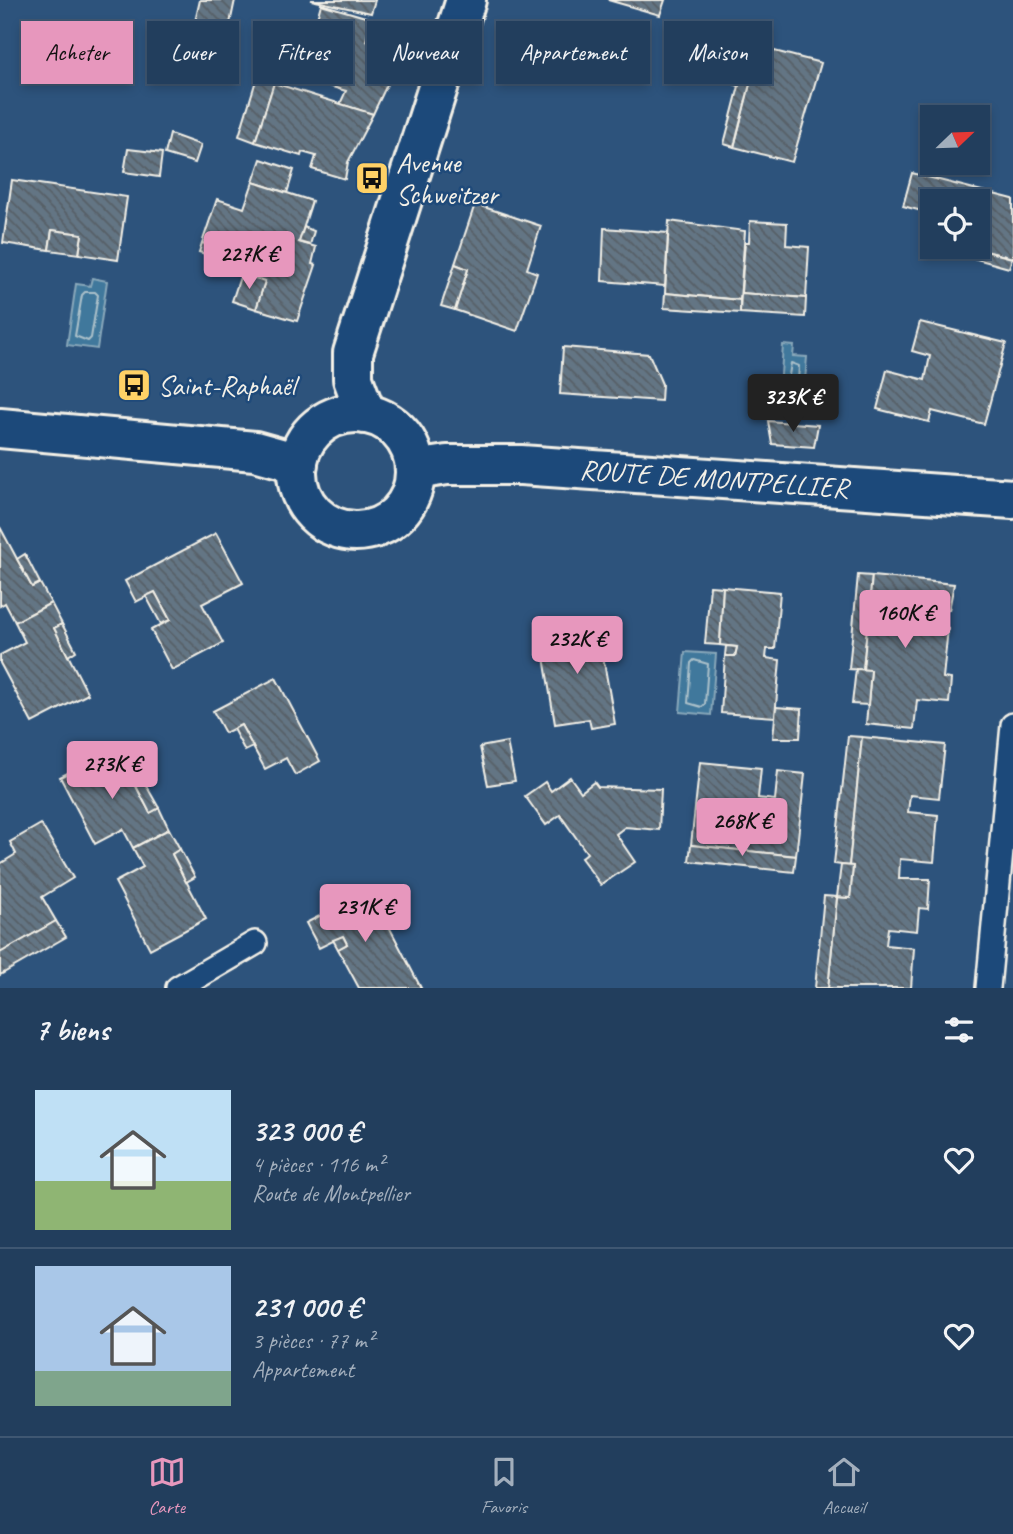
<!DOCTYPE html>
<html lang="fr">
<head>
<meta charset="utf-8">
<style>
  :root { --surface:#223e5d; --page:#2e4966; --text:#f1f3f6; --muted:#a2aebc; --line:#3f5772; --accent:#e797bd }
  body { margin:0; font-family:Caveat,sans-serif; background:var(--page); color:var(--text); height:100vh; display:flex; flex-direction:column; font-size:26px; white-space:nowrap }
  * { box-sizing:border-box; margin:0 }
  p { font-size:23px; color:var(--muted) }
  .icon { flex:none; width:38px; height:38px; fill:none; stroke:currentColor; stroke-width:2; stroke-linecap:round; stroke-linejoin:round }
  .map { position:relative; height:988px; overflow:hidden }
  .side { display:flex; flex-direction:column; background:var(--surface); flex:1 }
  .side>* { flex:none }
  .hud { position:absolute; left:21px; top:21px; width:971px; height:63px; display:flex; gap:14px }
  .needle { width:46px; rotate:67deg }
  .tools { position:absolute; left:920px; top:105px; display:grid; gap:14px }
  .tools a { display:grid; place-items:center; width:70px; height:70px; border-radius:0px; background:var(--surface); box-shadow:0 4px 10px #0003,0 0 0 2px var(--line); font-size:35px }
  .price { position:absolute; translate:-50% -60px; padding:0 16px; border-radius:7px; background:var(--accent); color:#111; font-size:23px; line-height:46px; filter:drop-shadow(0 2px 4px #0008) }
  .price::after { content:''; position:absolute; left:50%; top:42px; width:21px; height:16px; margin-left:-10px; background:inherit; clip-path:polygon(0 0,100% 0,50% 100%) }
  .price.on { background:#222; color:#fff }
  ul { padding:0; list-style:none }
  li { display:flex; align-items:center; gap:21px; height:175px; padding:0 35px }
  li+li { border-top:2px solid var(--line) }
  li span { display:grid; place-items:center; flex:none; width:196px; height:140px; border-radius:0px; color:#555 }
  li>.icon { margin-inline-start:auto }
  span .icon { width:84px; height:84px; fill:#fffc; stroke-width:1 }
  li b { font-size:30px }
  h2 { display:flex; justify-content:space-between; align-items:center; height:84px; padding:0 35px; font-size:30px }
  .chip { padding:0 24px; border-radius:0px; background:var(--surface); box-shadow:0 4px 10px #0003,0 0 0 2px var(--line); font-size:24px; line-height:63px }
  .chip.on { background:var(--accent); color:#111 }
  .dock { display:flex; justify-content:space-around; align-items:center; height:98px; border-top:2px solid var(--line); background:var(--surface); font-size:19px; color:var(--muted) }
  .dock a { display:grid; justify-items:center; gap:4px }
  .dock .on { color:var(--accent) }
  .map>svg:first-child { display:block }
  .water { fill:#41789c; stroke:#89a8ba; stroke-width:2 }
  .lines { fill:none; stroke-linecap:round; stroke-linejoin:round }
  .shore { stroke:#acc1ca; stroke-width:2 }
  .building { fill:url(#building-back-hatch); stroke:#f4f1e8; stroke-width:2 }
  .service-casing { stroke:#f4f1e8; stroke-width:28 }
  .minor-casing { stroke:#f4f1e8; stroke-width:44 }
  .secondary-casing { stroke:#f4f1e8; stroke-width:44 }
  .service { stroke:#1f4a7a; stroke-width:23 }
  .minor { stroke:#1f4a7a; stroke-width:38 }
  .secondary { stroke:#1f4a7a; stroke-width:38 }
  .labels { text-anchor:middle; stroke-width:5; stroke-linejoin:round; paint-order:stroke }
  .poi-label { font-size:28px; fill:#f4f1e8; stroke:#1f4a7a; text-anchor:start }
  .street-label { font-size:28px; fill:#f4f1e8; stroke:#1f4a7a }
</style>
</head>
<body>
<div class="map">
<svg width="1013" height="988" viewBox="0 0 1013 988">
  <defs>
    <pattern id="building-back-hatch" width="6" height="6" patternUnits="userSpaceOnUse" patternTransform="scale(1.75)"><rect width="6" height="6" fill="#637584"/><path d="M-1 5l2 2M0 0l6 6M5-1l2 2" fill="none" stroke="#565e65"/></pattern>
  </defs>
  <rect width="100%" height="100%" fill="#2d537c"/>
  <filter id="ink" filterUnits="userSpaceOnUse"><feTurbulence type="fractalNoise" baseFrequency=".0143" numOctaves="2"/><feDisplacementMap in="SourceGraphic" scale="14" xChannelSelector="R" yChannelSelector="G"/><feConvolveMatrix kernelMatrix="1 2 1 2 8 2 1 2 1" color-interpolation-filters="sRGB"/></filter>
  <g filter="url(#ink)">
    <g class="water">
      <path d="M92 278 107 281 97 349 67 345 76 284 90 286Z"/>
      <path d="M783 345 794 346 793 356 807 357 803 405 779 404Z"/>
      <path d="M685 652 716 654 711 715 680 712Z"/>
    </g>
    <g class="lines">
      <g class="shore">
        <path d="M85 292H95L98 295 91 338 88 341 75 336 82 295Z"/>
        <path d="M791 363 799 366 797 395 794 398 786 394Z"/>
        <path d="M694 660 708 664 705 704 702 707 688 703 691 663Z"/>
      </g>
    </g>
    <g class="building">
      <path d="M200 0H235L228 33 194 26Z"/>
      <path d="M311 0H375L371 13Z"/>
      <path d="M608 0H665L660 15Z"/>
      <path d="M321 4 372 19 366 41 403 51 373 114 340 104 346 91 315 82 322 55 308 52Z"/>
      <path d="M743 43 821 63 792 162 734 147 752 76 734 70Z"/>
      <path d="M734 70 752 76 734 147 724 144 739 86 731 83Z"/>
      <path d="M257 77 274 83 255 142 239 136Z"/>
      <path d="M274 83 373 114 348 162 345 179 312 169 316 156 302 152 301 156 255 142Z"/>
      <path d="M170 134 201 145 195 163 165 154Z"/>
      <path d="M128 149 162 153 159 177 124 172Z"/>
      <path d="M261 159 294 170 287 193 253 182Z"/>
      <path d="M912 173 1013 199V258L970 247H978V201H933V214L903 206Z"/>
      <path d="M12 180 127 197 118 260 79 254 82 234 52 230 49 250 3 243Z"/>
      <path d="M253 182 312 201 299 242 316 247 312 264 316 265 297 321 256 309 265 281 241 274 243 266 222 259 225 250 202 243 217 199 244 208Z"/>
      <path d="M475 204 541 226 527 269 537 273 517 331 455 310 468 269 455 264Z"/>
      <path d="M669 221 745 231 740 300 665 293Z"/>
      <path d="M750 221 787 223 786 245 809 247 806 298 741 293 745 242H749Z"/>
      <path d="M304 227 314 231 310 245 299 242Z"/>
      <path d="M604 228 668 233 665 286 602 281Z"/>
      <path d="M52 230 82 234 79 254 49 250Z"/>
      <path d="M202 243 225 250 222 259 199 252Z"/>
      <path d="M942 247H970L1012 258 1009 268 941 249Z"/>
      <path d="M455 264 468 269 455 310 441 306Z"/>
      <path d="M241 274 265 281 256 309 232 301Z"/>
      <path d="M665 293 740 300V313L664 308Z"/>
      <path d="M741 293 806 298 805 317 740 313Z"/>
      <path d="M920 322 1006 343 984 424 932 411 929 422 877 409 887 370 925 380 930 356 912 351Z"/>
      <path d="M563 347 649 354 662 384 661 401 560 394Z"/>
      <path d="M768 421 818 425 814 447 772 444Z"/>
      <path d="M0 527 32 587 40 583 51 603 15 622 5 603 0 606Z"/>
      <path d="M216 533 243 583 202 604 223 643 172 670 151 630 170 620 155 592 136 602 125 581Z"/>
      <path d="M25 554 40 583 32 587 17 559Z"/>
      <path d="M858 575 872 576 863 670 849 669Z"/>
      <path d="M872 576 954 584 949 610 922 607 920 626 948 628 943 678 951 679 949 703 917 700 914 729 866 724 871 670H863Z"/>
      <path d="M710 586 723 587 720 645 705 644Z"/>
      <path d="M723 587 780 592 775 649H767L766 658 780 660 775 717 721 713 725 656H735L737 647 720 645Z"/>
      <path d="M155 592 170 620 161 624 146 596Z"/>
      <path d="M51 603 62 624 54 628 88 694 32 723 0 663V655L25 642 15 622Z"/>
      <path d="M597 623 615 724 591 728 589 719 555 724 540 633Z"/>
      <path d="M62 624 76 651 68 656 54 628Z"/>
      <path d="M726 646 737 647 735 656H725Z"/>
      <path d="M856 669 871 670 868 705 852 704Z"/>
      <path d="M276 678 320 761 295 775 286 758 265 769 241 725 225 733 213 711Z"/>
      <path d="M776 707 802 709 800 738H773Z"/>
      <path d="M241 725 253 747 245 751 233 729Z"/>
      <path d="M848 736 862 737 849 866 834 864Z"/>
      <path d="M862 737 945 745 939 798 910 795 908 812 938 815 934 862 900 859 899 879H930L928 909 919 908 917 931 888 928 886 945 914 948 911 988H828L837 897 850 898 853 866H849Z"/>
      <path d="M507 742 515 781 488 785 480 747Z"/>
      <path d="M116 748 150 813 159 808 169 829 133 848 123 829 95 844 60 777Z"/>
      <path d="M700 762 761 768 758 798 775 800 778 771 805 774 796 856 691 845Z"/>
      <path d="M570 777 581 792 594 782 598 787 661 789 659 830 625 827 616 834 635 862 601 885 581 858 587 853 560 815 546 825 525 796 545 782 551 791Z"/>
      <path d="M143 780 159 808 150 813 135 784Z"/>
      <path d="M41 824 73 878 42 897 56 921 0 953V864L16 854 10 842Z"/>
      <path d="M169 829 180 849 172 854 206 919 150 949 115 882 143 867 133 848Z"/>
      <path d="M691 845 796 856 794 872 689 861Z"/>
      <path d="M180 849 195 877 186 882 172 854Z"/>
      <path d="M841 865 853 866 850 898 837 897Z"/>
      <path d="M370 890 421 988H359L338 949 347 944 343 936 319 948 306 923Z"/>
      <path d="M824 896 837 897 828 988H815Z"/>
      <path d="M56 921 66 937 0 975V953Z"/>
      <path d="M343 936 347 944 338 949 333 940Z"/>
    </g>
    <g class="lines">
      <g class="service-casing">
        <g id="service">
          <path d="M178 988 255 943"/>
          <path d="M988 988 1013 725"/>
        </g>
      </g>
      <g class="minor-casing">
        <path id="minor" d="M366 414 353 379V353L466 0"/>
      </g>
      <g class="secondary-casing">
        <g id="secondary">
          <circle cx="356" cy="472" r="59"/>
          <path d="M0 428 255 451 298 463"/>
          <path d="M415 470 447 465H521L1013 499"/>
        </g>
      </g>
      <use href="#service" class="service"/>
      <use href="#minor" class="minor"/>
      <use href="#secondary" class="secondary"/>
    </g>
  </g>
  <defs>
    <g id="bus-square" transform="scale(1.75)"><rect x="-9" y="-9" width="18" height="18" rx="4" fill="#ffd166" stroke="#1f4a7a"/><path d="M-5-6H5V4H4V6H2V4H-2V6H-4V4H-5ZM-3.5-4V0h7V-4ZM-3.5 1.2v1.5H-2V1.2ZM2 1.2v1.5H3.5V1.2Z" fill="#111"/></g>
  </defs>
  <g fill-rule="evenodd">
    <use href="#bus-square" x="372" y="178"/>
    <use href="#bus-square" x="134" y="385"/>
  </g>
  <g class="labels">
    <g class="poi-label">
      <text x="396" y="172">Avenue<tspan x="396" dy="32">Schweitzer</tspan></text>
      <text x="158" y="395">Saint-Raphaël</text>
    </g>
    <g class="street-label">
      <text transform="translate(714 478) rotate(4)" y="10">ROUTE DE MONTPELLIER</text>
    </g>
  </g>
</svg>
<div class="tools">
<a><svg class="needle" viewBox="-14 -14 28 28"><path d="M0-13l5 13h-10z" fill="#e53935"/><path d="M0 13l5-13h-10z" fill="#a2aebc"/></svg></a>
<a><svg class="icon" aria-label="locate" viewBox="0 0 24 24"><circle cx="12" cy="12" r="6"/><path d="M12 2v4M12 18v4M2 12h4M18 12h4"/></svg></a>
</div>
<b class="price" style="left:249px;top:291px">227K €</b>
<b class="price on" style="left:793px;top:434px">323K €</b>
<b class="price" style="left:905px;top:650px">160K €</b>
<b class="price" style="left:577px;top:676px">232K €</b>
<b class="price" style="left:112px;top:801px">273K €</b>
<b class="price" style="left:742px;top:858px">268K €</b>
<b class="price" style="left:365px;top:944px">231K €</b>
<div class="hud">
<a class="chip on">Acheter</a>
<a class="chip">Louer</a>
<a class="chip">Filtres</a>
<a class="chip">Nouveau</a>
<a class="chip">Appartement</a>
<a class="chip">Maison</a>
</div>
</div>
<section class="side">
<h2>7 biens<svg class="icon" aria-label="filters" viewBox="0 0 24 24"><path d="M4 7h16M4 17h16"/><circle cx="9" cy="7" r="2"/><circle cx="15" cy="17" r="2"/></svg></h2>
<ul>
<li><span style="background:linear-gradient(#bfe0f5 65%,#8fb573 0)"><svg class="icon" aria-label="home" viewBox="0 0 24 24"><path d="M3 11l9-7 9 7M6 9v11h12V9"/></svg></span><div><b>323 000 €</b><p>4 pièces · 116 m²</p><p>Route de Montpellier</p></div><svg class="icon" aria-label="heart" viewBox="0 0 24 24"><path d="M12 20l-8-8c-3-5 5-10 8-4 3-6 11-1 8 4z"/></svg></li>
<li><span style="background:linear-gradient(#a9c7e8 75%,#7fa58c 0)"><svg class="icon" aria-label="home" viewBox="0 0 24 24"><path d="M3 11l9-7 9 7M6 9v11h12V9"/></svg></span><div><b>231 000 €</b><p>3 pièces · 77 m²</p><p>Appartement</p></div><svg class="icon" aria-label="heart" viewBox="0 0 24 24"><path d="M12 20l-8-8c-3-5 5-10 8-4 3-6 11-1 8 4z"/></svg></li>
</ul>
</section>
<nav class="dock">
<a class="on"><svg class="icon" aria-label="map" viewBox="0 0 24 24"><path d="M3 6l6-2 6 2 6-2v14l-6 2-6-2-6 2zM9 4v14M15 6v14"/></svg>Carte</a>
<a><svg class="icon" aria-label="saved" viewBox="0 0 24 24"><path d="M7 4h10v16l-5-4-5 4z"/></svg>Favoris</a>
<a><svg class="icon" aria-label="home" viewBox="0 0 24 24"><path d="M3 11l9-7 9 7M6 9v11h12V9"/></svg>Accueil</a>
</nav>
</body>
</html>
